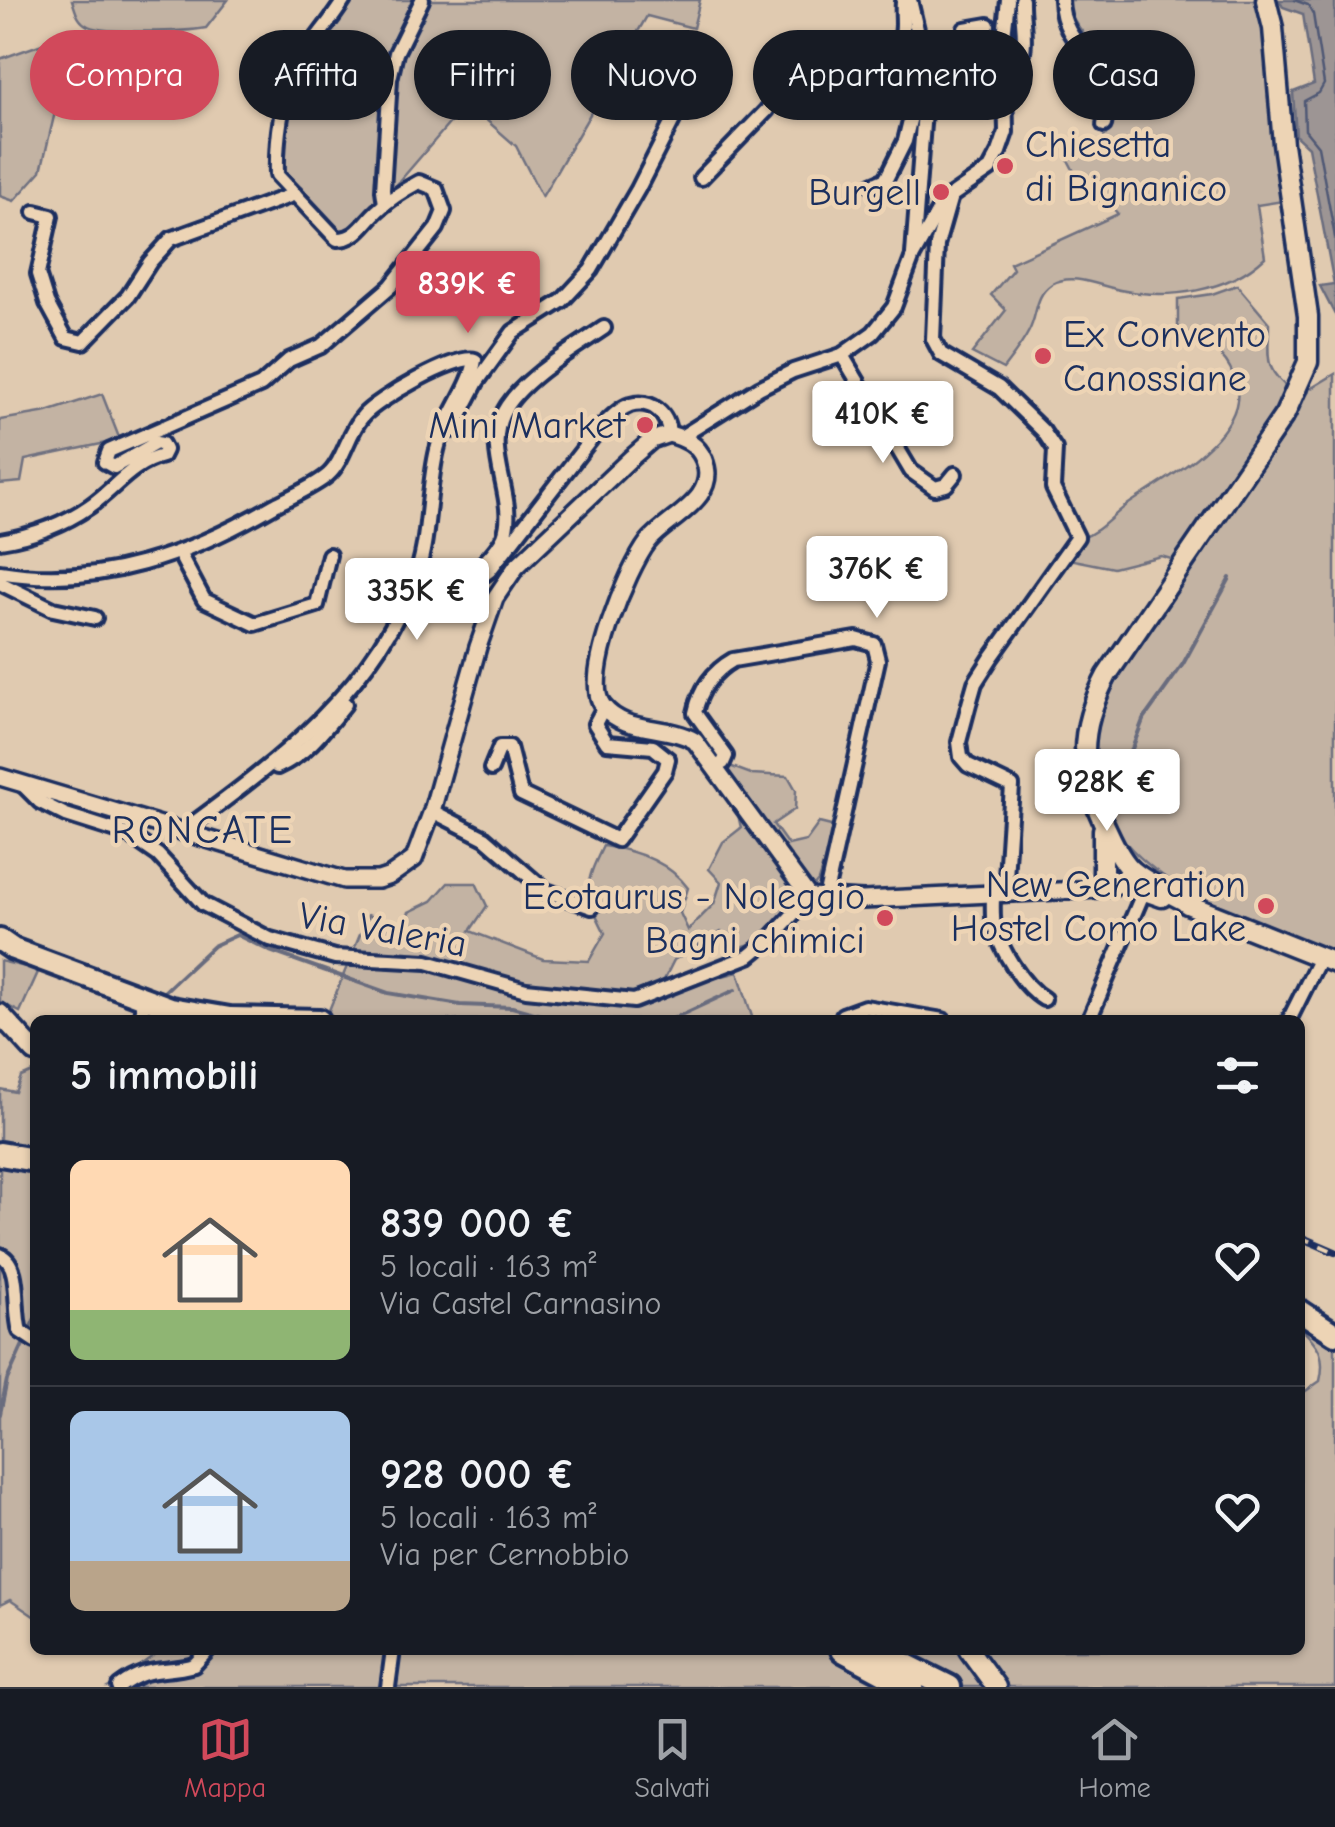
<!DOCTYPE html>
<html lang="it">
<head>
<meta charset="utf-8">
<style>
  :root { --surface:#171b24; --page:#242831; --text:#f1f3f6; --muted:#9ea1a6; --line:#363941; --accent:#d1495b }
  body { margin:0; font-family:"Comic Neue",sans-serif; background:var(--page); color:var(--text); height:100vh; display:flex; flex-direction:column; font-size:38px; white-space:nowrap }
  * { box-sizing:border-box; margin:0 }
  p { font-size:32px; color:var(--muted) }
  .icon { flex:none; width:55px; height:55px; fill:none; stroke:currentColor; stroke-width:2; stroke-linecap:round; stroke-linejoin:round }
  .map { position:relative; flex:1; overflow:hidden }
  .drawer { position:absolute; left:30px; top:1015px; width:1275px; height:640px; display:flex; flex-direction:column; background:var(--surface); border-radius:15px; box-shadow:0 2px 8px #0004 }
  .drawer>* { flex:none }
  .guide { position:absolute; left:30px; top:30px; width:1275px; height:90px; display:flex; gap:20px }
  .price { position:absolute; translate:-50% -85px; padding:0 22px; border-radius:10px; background:#fff; color:#222; font-size:32px; line-height:65px; filter:drop-shadow(0 2px 5px #0008) }
  .price::after { content:''; position:absolute; left:50%; top:60px; width:30px; height:22px; margin-left:-15px; background:inherit; clip-path:polygon(0 0,100% 0,50% 100%) }
  .price.selected { background:var(--accent); color:#fff }
  ul { padding:0; list-style:none }
  li { display:flex; align-items:center; gap:30px; height:250px; padding:0 40px }
  li+li { border-top:2px solid var(--line) }
  li span { display:grid; place-items:center; flex:none; width:280px; height:200px; border-radius:15px; color:#555 }
  li>.icon { margin-inline-start:auto }
  span .icon { width:120px; height:120px; fill:#fffc; stroke-width:1 }
  li b { font-size:42px }
  h2 { display:flex; justify-content:space-between; align-items:center; height:120px; padding:0 40px; font-size:42px }
  .chip { padding:0 35px; border-radius:45px; background:var(--surface); box-shadow:0 2px 8px #0004; font-size:35px; line-height:90px }
  .chip.selected { background:var(--accent); color:#fff }
  .dock { display:flex; justify-content:space-around; align-items:center; height:140px; border-top:2px solid var(--line); background:var(--surface); font-size:28px; color:var(--muted) }
  .dock a { display:grid; justify-items:center; gap:5px }
  .dock .selected { color:var(--accent) }
  .map>svg:first-child { display:block }
  .green { fill:#c3b3a3; stroke:#6f7180; stroke-width:2.5 }
  .water { fill:#9d9594; stroke:#696c7e; stroke-width:2.5 }
  .lines { fill:none; stroke-linecap:round; stroke-linejoin:round }
  .shore { stroke:#4f5874; stroke-width:2.5 }
  .stream { stroke:#696c7e; stroke-width:4 }
  .minor-casing { stroke:#1b2f5e; stroke-width:20 }
  .tertiary-casing { stroke:#1b2f5e; stroke-width:22 }
  .secondary-casing { stroke:#1b2f5e; stroke-width:25 }
  .primary-casing { stroke:#1b2f5e; stroke-width:28 }
  .motorway-casing { stroke:#1b2f5e; stroke-width:30 }
  .minor { stroke:#edd4b5; stroke-width:12 }
  .tertiary { stroke:#edd4b5; stroke-width:15 }
  .secondary { stroke:#edd4b5; stroke-width:18 }
  .primary { stroke:#edd4b5; stroke-width:20 }
  .motorway { stroke:#edd4b5; stroke-width:22 }
  .rail-casing { stroke:#1b2f5e; stroke-width:8 }
  .rail { stroke:#edd4b5; stroke-width:4; stroke-dasharray:11; stroke-linecap:butt }
  .poi-dot { fill:#d1495b; stroke:#edd4b5; stroke-width:4 }
  .labels { text-anchor:middle; stroke-width:9; stroke-linejoin:round; paint-order:stroke }
  .poi-label { font-size:38px; fill:#1b2f5e; stroke:#edd4b5; text-anchor:end }
  .street-label { font-size:38px; fill:#1b2f5e; stroke:#edd4b5 }
  .neighbourhood-label { font-size:40px; letter-spacing:2.5px; fill:#1b2f5e; stroke:#edd4b5 }
</style>
</head>
<body>
<div class="map">
<svg width="1335" height="1687" viewBox="0 0 1335 1687">
  <rect width="100%" height="100%" fill="#e0cab0"/>
  <filter id="ink" filterUnits="userSpaceOnUse"><feTurbulence type="fractalNoise" baseFrequency=".01" numOctaves="2"/><feDisplacementMap in="SourceGraphic" scale="20" xChannelSelector="R" yChannelSelector="G"/><feConvolveMatrix kernelMatrix="1 2 1 2 8 2 1 2 1" color-interpolation-filters="sRGB"/></filter>
  <g filter="url(#ink)">
    <g class="green">
      <path d="M72 0H228L206 28C186 32 104 34 88 26 77 21 76 11 72 0Z"/>
      <path d="M350 0H700L693 28 647 16 542 197 516 146 467 103 355 233 335 232 280 168 290 94Z"/>
      <path d="M1066 0H1260L1267 28 1283 201 1257 205 1265 257C1228 292 1169 300 1120 290 1099 286 1073 272 1052 284 1034 296 1038 314 1029 331 1022 345 1012 357 1003 369L972 353 1006 310 991 295 1013 269 1010 263 1118 214 1112 207 1087 196 1068 160 1073 146 1076 145 1087 154C1100 146 1105 138 1111 124 1141 65 1077 48 1066 0Z"/>
      <path d="M64 42 70 49 41 171 14 201 0 196V59L42 44Z"/>
      <path d="M1237 285 1269 323C1269 357 1262 368 1292 391L1178 561 1161 556 1113 568 1068 559 1081 538C1101 532 1113 514 1130 503 1164 480 1250 434 1236 383 1226 347 1204 347 1178 326V299L1212 294Z"/>
      <path d="M1335 374V953C1247 922 1095 875 1093 761 1092 732 1105 706 1116 681L1298 404 1310 389Z"/>
      <path d="M102 394 120 440 25 460 21 482 0 484V420L47 412Z"/>
      <path d="M727 765 751 774 788 776 796 790 795 809 773 824 788 845 806 841 819 823 835 827 818 881 771 938 741 947 721 932 674 960 663 982 673 989 738 972 753 1020H325L368 915 403 929 409 912 432 901 448 883H476L487 906 470 931 543 959 589 961 605 933C584 891 583 887 603 846 635 850 668 861 688 888L680 913 688 930 714 904 721 882 709 869 723 842 741 828Z"/>
      <path d="M0 961 39 970 20 1012 0 1002Z"/>
      <path d="M35 1071V1617L10 1600 0 1605V1089L15 1092 21 1077Z"/>
      <path d="M1302 1324 1335 1341V1687H109C129 1675 143 1661 163 1650H1300V1395L1320 1381C1326 1356 1319 1344 1300 1328Z"/>
    </g>
    <path class="water" d="M1279 0H1335V315L1320 286 1334 284 1308 147 1296 136 1293 92 1314 84 1303 14 1283 7Z"/>
    <g class="lines">
      <path class="shore" d="M1294 0 1308 5 1313 14 1324 84 1319 93 1304 101 1305 130 1318 146 1335 237"/>
      <g class="stream">
        <path d="M1107 775 1127 762 1143 720 1183 664 1230 578"/>
        <path d="M165 991 213 946 237 935 270 951 388 993 460 1005 512 1007 559 1020"/>
        <path d="M670 1020 735 990"/>
        <path d="M0 1414 7 1380 35 1318"/>
      </g>
      <g class="minor-casing">
        <g id="minor">
          <path d="M910 0 927 72 913 254"/>
          <path d="M1061 0C1063 58 1120 53 1104 125"/>
          <path d="M988 25 965 29 966 52 973 56 977 81 1005 78"/>
          <path d="M1005 76C1034 61 1021 27 1022 0"/>
          <path d="M701 178 767 110 791 62 803 50 890 49C909 38 901 21 903 2L907 0 911 4"/>
          <path d="M872 185 886 179 905 141 914 104 922 101 926 106"/>
          <path d="M951 196 937 245 933 339 941 354 999 388 1043 431 1055 449 1053 488 1077 537 991 658 975 683 969 704 959 742 961 757 968 765 1012 786 1005 893"/>
          <path d="M385 204 383 190 390 79 396 53 422 0"/>
          <path d="M35 212 51 216 38 274 47 303 66 338 83 342 128 296 150 262 171 239 295 194"/>
          <path d="M604 328C573 349 520 380 503 413 483 454 518 499 504 536 499 548 488 558 480 567V571L485 574 489 571 598 430C607 422 618 409 630 405 651 399 668 413 669 434"/>
          <path d="M842 355 911 471 935 488 946 485 955 474"/>
          <path d="M452 430 477 382 513 332 562 301 591 270 638 189 702 63"/>
          <path d="M681 437 759 388 793 371 842 355 873 333 894 307 913 256 940 208 951 196 990 169 999 152 1006 132 1004 36 1008 0"/>
          <path d="M0 541C31 536 63 525 90 506 116 488 130 464 162 456L165 450 162 444 156 443 114 467 105 462 109 451 261 385 289 360 321 346 391 286 437 228 444 211 436 189 419 182C404 190 389 199 377 211 364 223 356 240 337 239L277 175C276 143 281 94 297 66 311 43 330 23 344 0"/>
          <path d="M179 553 204 600 255 624 317 605 329 555"/>
          <path d="M0 572C99 589 191 554 275 505 292 496 314 487 328 475 344 461 348 432 363 416 376 400 457 353 475 360 471 388 444 419 437 450 428 486 429 538 418 570 376 688 281 759 183 831"/>
          <path d="M0 583 53 609 95 618"/>
          <path d="M716 766 723 763 726 756 695 713C700 689 712 672 733 660L856 639 874 644 878 660 825 898"/>
          <path d="M277 767C307 754 325 729 345 704"/>
          <path d="M491 769 500 747H509L521 794 617 840 665 771 668 759 653 747 607 743 595 724 604 707"/>
          <path d="M21 783 40 802 66 815 129 835 158 855 203 904 270 939 335 957 427 962 526 990 634 1001 749 956 771 938 809 897"/>
          <path d="M432 811 485 838 546 891 592 907"/>
          <path d="M993 893C993 904 992 916 994 926 1001 950 1023 987 1044 999"/>
          <path d="M142 999V1020"/>
          <path d="M844 1020 843 1015 865 1007 943 1020"/>
          <path d="M1089 1020 1144 891"/>
          <path d="M1289 1020 1320 958"/>
          <path d="M0 1255C22 1264 13 1308 20 1331L35 1341"/>
          <path d="M119 1687C150 1664 162 1674 194 1665L208 1650"/>
          <path d="M388 1687 393 1650"/>
        </g>
      </g>
      <g class="tertiary-casing">
        <path id="tertiary" d="M0 777 344 880H378L390 876 414 859 432 811 478 647 495 598 516 567 631 458 652 440 669 434C684 438 698 444 704 460 720 499 667 518 648 542 628 568 581 679 603 706 625 734 666 724 695 741L809 897 863 900 1101 889 1118 884"/>
      </g>
      <g class="secondary-casing">
        <g id="secondary">
          <path d="M1103 830V876L1116 884 1129 876"/>
          <path d="M1122 883 1162 897"/>
          <path d="M1187 904 1335 963"/>
          <path d="M1195 907C1176 895 1151 886 1133 871 1123 863 1114 845 1108 832 1079 774 1076 733 1107 675L1285 414 1308 362V316L1283 144 1273 28 1266 0"/>
          <path d="M0 1014 35 1052"/>
          <path d="M969 1650 996 1687"/>
        </g>
      </g>
      <g class="primary-casing">
        <g id="primary">
          <path d="M0 940 13 949 171 1008 230 1018 319 1020"/>
          <path d="M1300 1311 1335 1334"/>
        </g>
      </g>
      <g class="motorway-casing">
        <g id="motorway">
          <path d="M0 1154 35 1160"/>
          <path d="M843 1650 912 1687"/>
          <path d="M875 1650 949 1687"/>
        </g>
      </g>
      <use href="#minor" class="minor"/>
      <use href="#tertiary" class="tertiary"/>
      <use href="#secondary" class="secondary"/>
      <use href="#primary" class="primary"/>
      <use href="#motorway" class="motorway"/>
      <g class="rail-casing">
        <path id="rail" d="M1300 1237 1335 1252"/>
      </g>
      <use href="#rail" class="rail"/>
    </g>
  </g>
  <g class="poi-dot">
    <circle cx="1005" cy="166" r="10"/>
    <circle cx="941" cy="192" r="10"/>
    <circle cx="1043" cy="356" r="10"/>
    <circle cx="645" cy="425" r="10"/>
    <circle cx="1266" cy="906" r="10"/>
    <circle cx="885" cy="918" r="10"/>
  </g>
  <g class="labels">
    <g class="poi-label">
      <text x="1025" y="157" text-anchor="start">Chiesetta<tspan x="1025" dy="44">di Bignanico</tspan></text>
      <text x="921" y="205">Burgell</text>
      <text x="1063" y="347" text-anchor="start">Ex Convento<tspan x="1063" dy="44">Canossiane</tspan></text>
      <text x="625" y="438">Mini Market</text>
      <text x="1246" y="897">New Generation<tspan x="1246" dy="44">Hostel Como Lake</tspan></text>
      <text x="865" y="909">Ecotaurus - Noleggio<tspan x="865" dy="44">Bagni chimici</tspan></text>
    </g>
    <g class="street-label">
      <text transform="translate(383 929) rotate(10)" y="13">Via Valeria</text>
    </g>
    <g class="neighbourhood-label">
      <text x="203" y="843">RONCATE</text>
    </g>
  </g>
</svg>
<b class="price selected" style="left:468px;top:336px">839K €</b>
<b class="price" style="left:883px;top:466px">410K €</b>
<b class="price" style="left:877px;top:621px">376K €</b>
<b class="price" style="left:417px;top:643px">335K €</b>
<b class="price" style="left:1107px;top:834px">928K €</b>
<div class="guide">
<a class="chip selected">Compra</a>
<a class="chip">Affitta</a>
<a class="chip">Filtri</a>
<a class="chip">Nuovo</a>
<a class="chip">Appartamento</a>
<a class="chip">Casa</a>
</div>
<section class="drawer">
<h2>5 immobili<svg class="icon" aria-label="filters" viewBox="0 0 24 24"><path d="M4 7h16M4 17h16"/><circle cx="9" cy="7" r="2"/><circle cx="15" cy="17" r="2"/></svg></h2>
<ul>
<li><span style="background:linear-gradient(#ffd9b3 75%,#8fb573 0)"><svg class="icon" aria-label="home" viewBox="0 0 24 24"><path d="M3 11l9-7 9 7M6 9v11h12V9"/></svg></span><div><b>839 000 €</b><p>5 locali · 163 m²</p><p>Via Castel Carnasino</p></div><svg class="icon" aria-label="heart" viewBox="0 0 24 24"><path d="M12 20l-8-8c-3-5 5-10 8-4 3-6 11-1 8 4z"/></svg></li>
<li><span style="background:linear-gradient(#a9c7e8 75%,#b9a48a 0)"><svg class="icon" aria-label="home" viewBox="0 0 24 24"><path d="M3 11l9-7 9 7M6 9v11h12V9"/></svg></span><div><b>928 000 €</b><p>5 locali · 163 m²</p><p>Via per Cernobbio</p></div><svg class="icon" aria-label="heart" viewBox="0 0 24 24"><path d="M12 20l-8-8c-3-5 5-10 8-4 3-6 11-1 8 4z"/></svg></li>
</ul>
</section>
</div>
<nav class="dock">
<a class="selected"><svg class="icon" aria-label="map" viewBox="0 0 24 24"><path d="M3 6l6-2 6 2 6-2v14l-6 2-6-2-6 2zM9 4v14M15 6v14"/></svg>Mappa</a>
<a><svg class="icon" aria-label="saved" viewBox="0 0 24 24"><path d="M7 4h10v16l-5-4-5 4z"/></svg>Salvati</a>
<a><svg class="icon" aria-label="home" viewBox="0 0 24 24"><path d="M3 11l9-7 9 7M6 9v11h12V9"/></svg>Home</a>
</nav>
</body>
</html>
